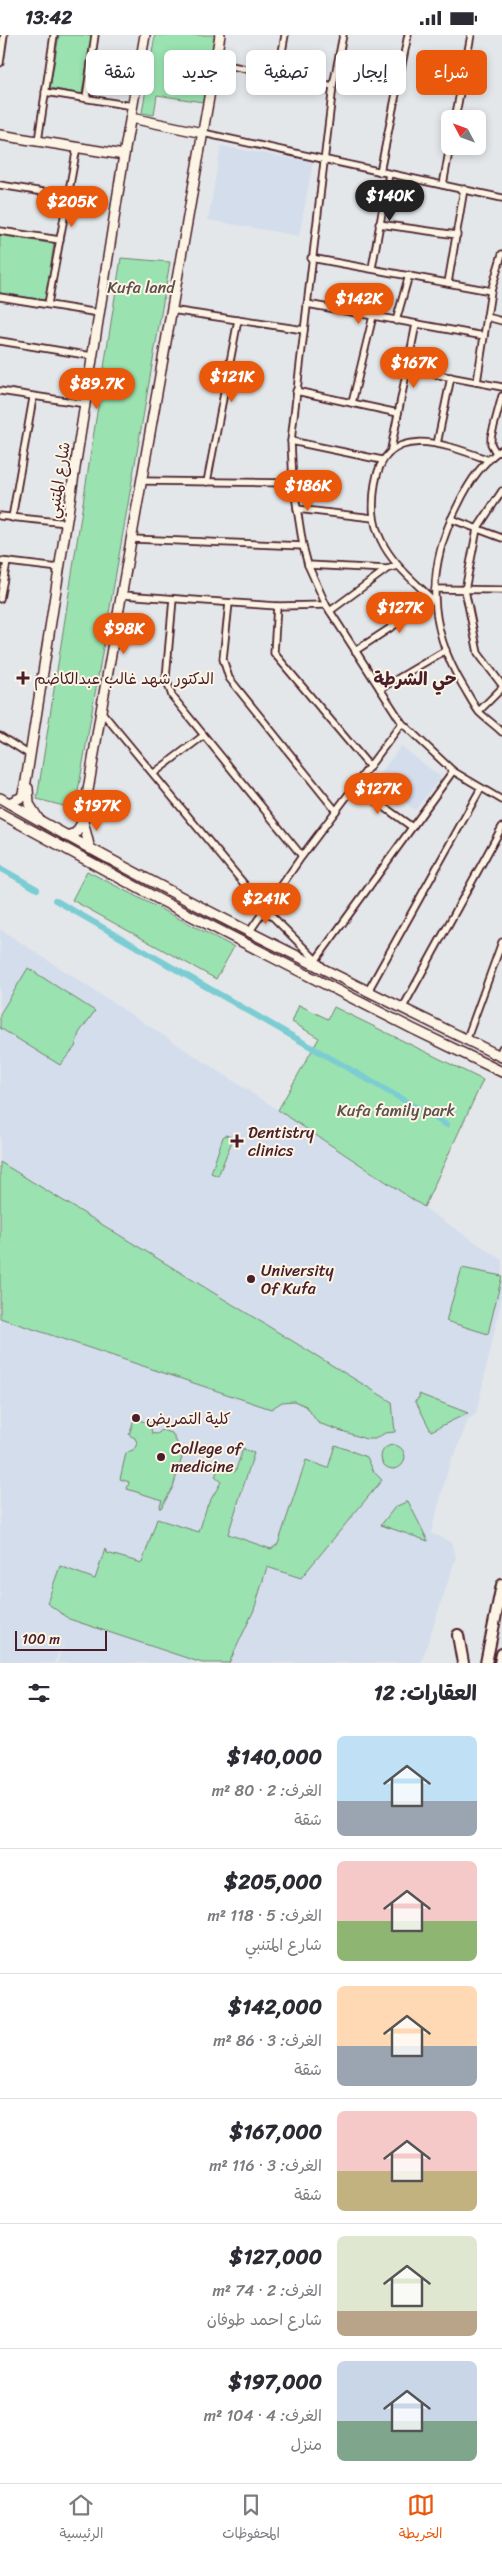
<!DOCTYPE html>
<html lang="ar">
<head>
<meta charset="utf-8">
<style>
  :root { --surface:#fff; --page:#f7f7f7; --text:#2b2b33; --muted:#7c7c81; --line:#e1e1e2; --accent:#ea580c }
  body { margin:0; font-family:Sriracha,"Playpen Sans Arabic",sans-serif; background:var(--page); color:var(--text); direction:rtl; height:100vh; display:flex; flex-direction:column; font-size:19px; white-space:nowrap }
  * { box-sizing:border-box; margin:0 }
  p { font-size:16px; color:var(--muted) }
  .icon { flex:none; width:28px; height:28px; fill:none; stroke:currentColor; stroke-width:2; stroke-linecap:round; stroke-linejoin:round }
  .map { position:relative; height:1628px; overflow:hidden; direction:ltr }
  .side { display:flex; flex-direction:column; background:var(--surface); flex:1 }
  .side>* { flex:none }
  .guide { position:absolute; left:15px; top:15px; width:472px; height:45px; direction:rtl; display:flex; gap:10px }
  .needle { width:32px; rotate:311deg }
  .buttons { position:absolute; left:441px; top:75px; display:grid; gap:10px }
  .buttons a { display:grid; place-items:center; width:45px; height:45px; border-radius:8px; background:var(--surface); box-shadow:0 2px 8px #0003; font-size:25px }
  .scale { position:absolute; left:15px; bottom:12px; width:92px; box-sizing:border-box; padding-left:5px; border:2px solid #4a1f2b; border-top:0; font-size:14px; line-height:18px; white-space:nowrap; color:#4a1f2b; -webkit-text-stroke:4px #fcf5e5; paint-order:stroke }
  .price { position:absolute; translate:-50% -42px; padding:0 11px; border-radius:18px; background:var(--accent); color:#fff; font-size:16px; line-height:32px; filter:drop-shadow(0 1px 2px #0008) }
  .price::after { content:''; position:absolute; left:50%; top:30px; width:15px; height:11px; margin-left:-8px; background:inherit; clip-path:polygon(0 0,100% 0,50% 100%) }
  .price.on { background:#222; color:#fff }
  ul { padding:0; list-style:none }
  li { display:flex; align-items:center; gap:15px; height:125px; padding:0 25px }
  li+li { border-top:1px solid var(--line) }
  li span { display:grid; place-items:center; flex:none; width:140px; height:100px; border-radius:8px; color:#555 }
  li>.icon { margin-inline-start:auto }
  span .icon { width:60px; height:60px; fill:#fffc; stroke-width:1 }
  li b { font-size:21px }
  h2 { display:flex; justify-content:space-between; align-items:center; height:60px; padding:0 25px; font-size:21px }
  .pill { padding:0 18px; border-radius:8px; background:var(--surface); box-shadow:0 2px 8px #0003; font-size:18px; line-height:45px }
  .pill.on { background:var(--accent); color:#fff }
  .status { display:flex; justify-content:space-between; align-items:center; height:35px; padding:0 25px; background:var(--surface); direction:ltr }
  .status svg { height:14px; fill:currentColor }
  .dock { display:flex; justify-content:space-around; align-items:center; height:70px; border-top:1px solid var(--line); background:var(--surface); font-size:14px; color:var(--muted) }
  .dock a { display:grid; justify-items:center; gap:2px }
  .dock .on { color:var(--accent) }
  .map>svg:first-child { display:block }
  .built { fill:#d4ddec }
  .green { fill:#9ae2b0; stroke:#72806e }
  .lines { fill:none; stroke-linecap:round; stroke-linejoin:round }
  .canal { stroke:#7bccd3; stroke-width:6 }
  .street-casing { stroke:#4a1f2b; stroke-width:9 }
  .secondary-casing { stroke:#4a1f2b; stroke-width:12 }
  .highway-casing { stroke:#4a1f2b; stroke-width:14 }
  .street { stroke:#fcf5e5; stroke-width:5.5 }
  .secondary { stroke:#fcf5e5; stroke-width:9 }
  .highway { stroke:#fcf5e5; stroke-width:10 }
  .poi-dot { fill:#4a1f2b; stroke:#fcf5e5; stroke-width:2 }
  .labels { text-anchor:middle; stroke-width:4; stroke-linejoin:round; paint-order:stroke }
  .park-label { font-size:16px; fill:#5e504c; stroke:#fcf5e5 }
  .street-label { font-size:16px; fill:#4a1f2b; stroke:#fcf5e5 }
  .poi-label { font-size:16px; fill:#4a1f2b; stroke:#fcf5e5; text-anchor:start }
  .neighbourhood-label { font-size:18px; font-weight:bold; fill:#4a1f2b; stroke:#fcf5e5 }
</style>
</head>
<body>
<div class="status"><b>13:42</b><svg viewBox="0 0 49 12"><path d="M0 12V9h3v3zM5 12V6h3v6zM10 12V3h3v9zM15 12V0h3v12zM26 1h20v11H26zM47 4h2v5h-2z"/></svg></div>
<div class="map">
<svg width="502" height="1628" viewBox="0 0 502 1628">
  <rect width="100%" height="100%" fill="#e4e7e9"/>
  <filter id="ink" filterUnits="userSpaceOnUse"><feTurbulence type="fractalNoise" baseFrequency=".02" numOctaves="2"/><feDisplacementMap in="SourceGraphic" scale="10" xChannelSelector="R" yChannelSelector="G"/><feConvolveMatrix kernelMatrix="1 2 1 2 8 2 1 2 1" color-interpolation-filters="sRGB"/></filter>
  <g filter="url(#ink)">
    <g class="built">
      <path d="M221 111 313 127 299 201 208 185Z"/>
      <path d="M401 711 441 742 415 775 375 745Z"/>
      <path d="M0 894 278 1075 502 1225V1263L476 1379 468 1385 456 1417 451 1424 431 1498 451 1507 456 1522 421 1628H57L65 1604 54 1628H0Z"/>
    </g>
    <g class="green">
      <path d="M59 0H92L82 59 50 53Z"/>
      <path d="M155 0H215L203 67 157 60 154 80 142 78Z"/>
      <path d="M0 200 54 209 45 265 0 258Z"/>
      <path d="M121 223 170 227 75 774 37 764Z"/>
      <path d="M87 836 234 912 216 944 72 865Z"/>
      <path d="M28 933 95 976 79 998 75 1012 60 1030 0 993V979Z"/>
      <path d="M299 970 328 984 334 972 483 1045 424 1172 278 1075 319 1003 292 987Z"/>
      <path d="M226 1100 231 1102 232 1106 218 1141 211 1138 223 1102Z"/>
      <path d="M0 1127 392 1367 395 1397 385 1398 375 1404H366L318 1388 306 1371 294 1366 282 1367 271 1374 0 1283Z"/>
      <path d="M462 1233 502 1241 488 1299 446 1286Z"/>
      <path d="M419 1359 468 1378 431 1396 415 1365 419 1363Z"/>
      <path d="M134 1384 150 1388 152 1398 157 1399 162 1395 172 1398 183 1419 173 1452 161 1473H159L162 1465 127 1454 129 1447 120 1444 126 1418 133 1416 137 1409 135 1403 129 1400Z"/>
      <path d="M335 1410 367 1422 374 1437 382 1445 301 1543 267 1532 254 1575 229 1628H202L69 1584 47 1568 60 1531 95 1544 105 1514 107 1518 142 1528 157 1484 199 1497 207 1471 221 1447 215 1442 219 1431 235 1437 243 1414 254 1418 228 1499 271 1514 278 1509 306 1425 328 1433Z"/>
      <circle cx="393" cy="1422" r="12"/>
      <path d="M408 1466 428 1506 381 1490 395 1472Z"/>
    </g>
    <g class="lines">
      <g class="canal">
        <path d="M0 833 37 854"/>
        <path d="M55 865 447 1090"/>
      </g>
      <g class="street-casing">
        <g id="street">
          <path d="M343 0 333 51 291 406 293 448 303 511 308 530 326 570 402 688 453 736 502 765"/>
          <path d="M0 28 4 0"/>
          <path d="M216 28 333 51"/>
          <path d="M278 40 285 0"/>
          <path d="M45 57 133 71"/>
          <path d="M86 63 95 0"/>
          <path d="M455 84 471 0"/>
          <path d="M203 98 502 163"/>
          <path d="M38 106 54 0"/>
          <path d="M380 137 408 0"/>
          <path d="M0 150 68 161"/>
          <path d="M443 150 450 111"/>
          <path d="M379 189 457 200"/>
          <path d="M0 196 60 205"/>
          <path d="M311 223 491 256"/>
          <path d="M372 233 389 139"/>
          <path d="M448 248 464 154"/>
          <path d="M0 262 99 278"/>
          <path d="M48 269 77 112"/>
          <path d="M307 269 484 301"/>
          <path d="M171 275 304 295"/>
          <path d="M487 282 502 286"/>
          <path d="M396 286 409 240"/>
          <path d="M0 306 92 321"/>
          <path d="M407 334 502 352"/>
          <path d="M477 347 491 256 502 219"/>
          <path d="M0 356 86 369"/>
          <path d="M296 356 398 378"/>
          <path d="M352 368 373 281"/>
          <path d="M291 406 382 425"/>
          <path d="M437 409 451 342"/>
          <path d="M391 414 416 289"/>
          <path d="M502 414C482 427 468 449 458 470 426 532 427 591 463 651 468 659 473 669 479 677 486 684 495 690 502 697"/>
          <path d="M496 418 491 409V402L502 361"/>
          <path d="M142 446 293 448"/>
          <path d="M207 447 238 285"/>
          <path d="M502 456 477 494 465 555 478 618 502 650"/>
          <path d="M297 474 373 483"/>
          <path d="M0 481 67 488"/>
          <path d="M12 483 33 363"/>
          <path d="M451 484 502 503"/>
          <path d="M132 504 303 511"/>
          <path d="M0 526 59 533"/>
          <path d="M308 530 387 534"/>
          <path d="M435 554 502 555"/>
          <path d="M123 560 277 571 326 570"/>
          <path d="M0 564 7 527"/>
          <path d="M173 564 166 643 172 661 302 821"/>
          <path d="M229 568 223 624 229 643 336 776"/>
          <path d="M277 571 274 618 370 732"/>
          <path d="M330 576 387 534 398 531"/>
          <path d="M355 616 433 565C415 547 392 529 381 505 372 487 372 469 375 449 385 385 447 410 489 425"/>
          <path d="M380 654 446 615"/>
          <path d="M101 676 264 873 322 931"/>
          <path d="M479 676 502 653"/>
          <path d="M0 701 30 720"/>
          <path d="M154 738 203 701"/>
          <path d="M355 751 412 792"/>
          <path d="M250 896 302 821 402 688"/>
          <path d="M316 925 453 736"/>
          <path d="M368 956 481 753"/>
          <path d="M402 974 502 792"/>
          <path d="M466 1006 502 907"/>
          <path d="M499 1020 502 1013"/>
        </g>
      </g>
      <g class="secondary-casing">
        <g id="secondary">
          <path d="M131 83 203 98"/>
          <path d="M0 100 124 120"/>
          <path d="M28 753 29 769 39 785"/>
          <path d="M0 763C163 857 333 939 502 1022"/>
          <path d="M9 768 22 762 26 746 124 120 145 0"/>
          <path d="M0 778 162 866 413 994 502 1037"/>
          <path d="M66 801 76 798 83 786"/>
          <path d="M90 814 83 786 101 676 220 0"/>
        </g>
      </g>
      <g class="highway-casing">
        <g id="highway">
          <path d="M458 1600 463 1628"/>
          <path d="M486 1628 502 1550"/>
          <path d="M500 1628 502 1619"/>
        </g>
      </g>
      <use href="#street" class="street"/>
      <use href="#secondary" class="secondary"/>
      <use href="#highway" class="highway"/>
    </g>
  </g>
  <g class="poi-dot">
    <path d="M20.5 635.5h5v5h5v5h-5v5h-5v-5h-5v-5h5z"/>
    <path d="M234.5 1098.5h5v5h5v5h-5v5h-5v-5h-5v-5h5z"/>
    <circle cx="251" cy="1244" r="5"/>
    <circle cx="136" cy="1383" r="5"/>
    <circle cx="161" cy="1422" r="5"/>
  </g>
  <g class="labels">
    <g class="park-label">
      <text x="141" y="258">Kufa land</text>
      <text x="396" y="1081">Kufa family park</text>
    </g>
    <g class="street-label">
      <text transform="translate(58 445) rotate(-81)" y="6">شارع المتنبي</text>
    </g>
    <g class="poi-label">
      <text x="34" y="649">الدكتور شهد غالب عبدالكاضم</text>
      <text x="248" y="1103">Dentistry<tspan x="248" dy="18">clinics</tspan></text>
      <text x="261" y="1241">University<tspan x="261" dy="18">Of Kufa</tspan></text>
      <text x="146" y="1389">كلية التمريض</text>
      <text x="171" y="1419">College of<tspan x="171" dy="18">medicine</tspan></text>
    </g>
    <g class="neighbourhood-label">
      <text x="415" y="650">حي الشرطة</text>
    </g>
  </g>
</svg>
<div class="buttons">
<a><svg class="needle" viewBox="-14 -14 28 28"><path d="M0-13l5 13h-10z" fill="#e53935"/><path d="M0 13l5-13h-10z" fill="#7c7c81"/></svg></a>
</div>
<div class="scale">100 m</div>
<b class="price on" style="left:390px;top:187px">$140K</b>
<b class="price" style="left:72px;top:193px">$205K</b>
<b class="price" style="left:359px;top:290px">$142K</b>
<b class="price" style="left:414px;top:354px">$167K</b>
<b class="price" style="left:232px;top:368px">$121K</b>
<b class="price" style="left:97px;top:375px">$89.7K</b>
<b class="price" style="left:308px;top:477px">$186K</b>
<b class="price" style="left:400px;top:599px">$127K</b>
<b class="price" style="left:124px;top:620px">$98K</b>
<b class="price" style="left:378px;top:780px">$127K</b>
<b class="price" style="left:97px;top:797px">$197K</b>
<b class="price" style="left:266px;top:890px">$241K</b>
<div class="guide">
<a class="pill on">شراء</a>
<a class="pill">إيجار</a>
<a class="pill">تصفية</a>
<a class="pill">جديد</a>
<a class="pill">شقة</a>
</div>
</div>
<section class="side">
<h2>العقارات: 12<svg class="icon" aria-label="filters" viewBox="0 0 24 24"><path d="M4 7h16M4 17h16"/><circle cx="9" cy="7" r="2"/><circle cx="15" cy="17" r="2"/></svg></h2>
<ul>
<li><span style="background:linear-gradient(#bfe0f5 65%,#9aa5b1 0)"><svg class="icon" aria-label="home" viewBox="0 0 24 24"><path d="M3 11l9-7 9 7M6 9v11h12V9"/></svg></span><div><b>$140,000</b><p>الغرف: 2 · 80 m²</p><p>شقة</p></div></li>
<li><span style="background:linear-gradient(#f6c9c9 60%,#8fb573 0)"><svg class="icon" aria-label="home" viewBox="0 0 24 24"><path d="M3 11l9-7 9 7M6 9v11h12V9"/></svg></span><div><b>$205,000</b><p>الغرف: 5 · 118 m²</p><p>شارع المتنبي</p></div></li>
<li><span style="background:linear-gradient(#ffd9b3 60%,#9aa5b1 0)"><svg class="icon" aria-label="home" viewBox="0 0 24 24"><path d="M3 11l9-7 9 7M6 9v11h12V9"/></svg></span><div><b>$142,000</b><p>الغرف: 3 · 86 m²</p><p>شقة</p></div></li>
<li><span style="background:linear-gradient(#f6c9c9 60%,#c2b280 0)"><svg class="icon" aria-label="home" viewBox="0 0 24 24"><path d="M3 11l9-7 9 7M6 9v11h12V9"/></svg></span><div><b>$167,000</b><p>الغرف: 3 · 116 m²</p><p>شقة</p></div></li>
<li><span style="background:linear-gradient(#dfe7d0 75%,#b9a48a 0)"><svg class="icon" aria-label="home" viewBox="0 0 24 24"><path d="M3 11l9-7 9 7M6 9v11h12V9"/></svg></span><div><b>$127,000</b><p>الغرف: 2 · 74 m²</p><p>شارع احمد طوفان</p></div></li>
<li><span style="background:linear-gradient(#c9d6e8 60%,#7fa58c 0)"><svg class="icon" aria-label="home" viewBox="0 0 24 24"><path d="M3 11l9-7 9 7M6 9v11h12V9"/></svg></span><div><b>$197,000</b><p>الغرف: 4 · 104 m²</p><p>منزل</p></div></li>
</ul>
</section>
<nav class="dock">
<a class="on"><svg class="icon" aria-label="map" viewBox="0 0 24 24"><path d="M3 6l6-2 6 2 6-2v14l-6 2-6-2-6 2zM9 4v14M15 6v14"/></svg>الخريطة</a>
<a><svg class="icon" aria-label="saved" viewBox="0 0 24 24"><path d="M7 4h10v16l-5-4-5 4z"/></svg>المحفوظات</a>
<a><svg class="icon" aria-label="home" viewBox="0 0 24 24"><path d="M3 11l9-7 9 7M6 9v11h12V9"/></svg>الرئيسية</a>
</nav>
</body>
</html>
